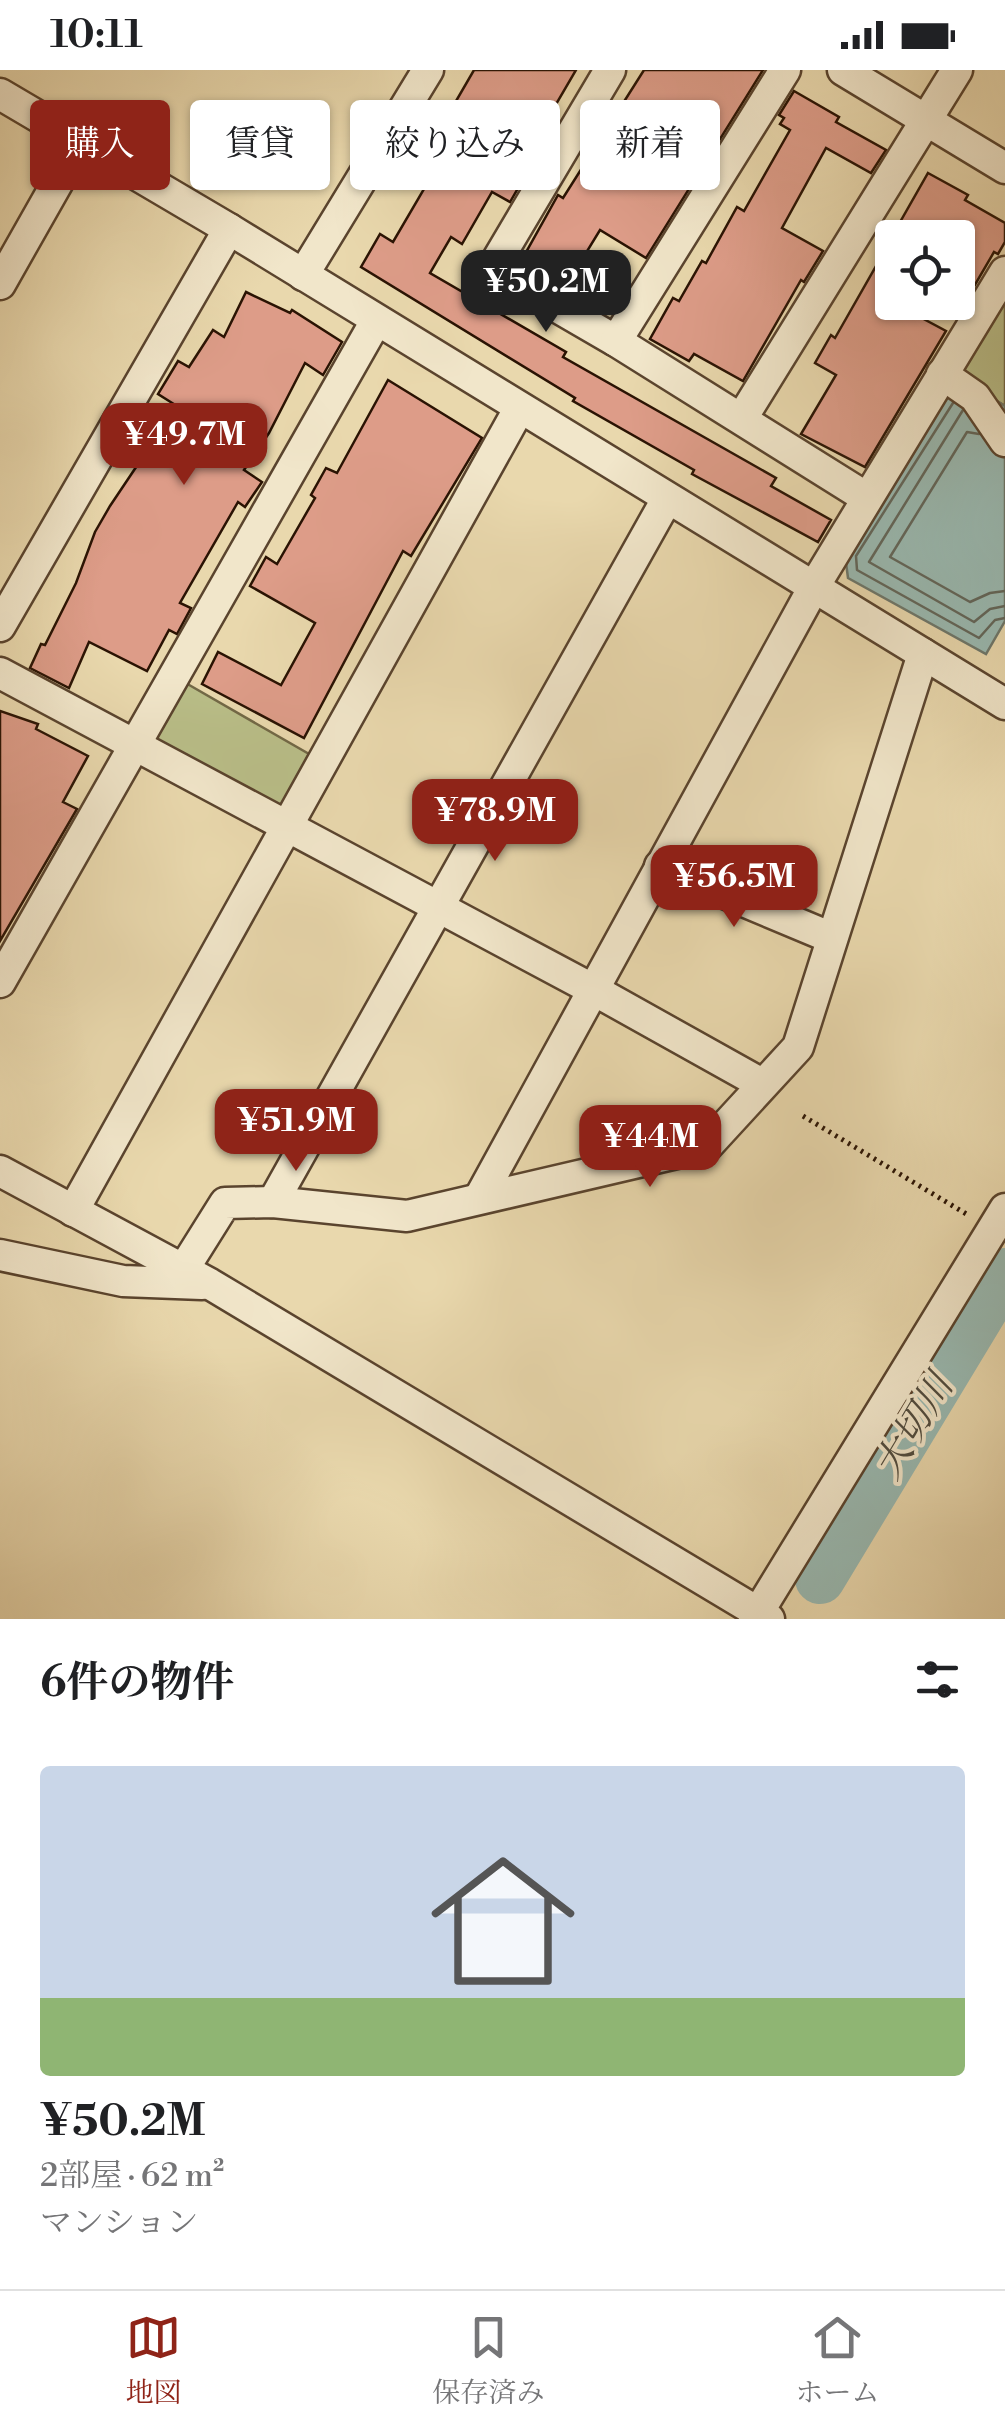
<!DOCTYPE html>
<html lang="ja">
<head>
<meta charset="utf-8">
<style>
  :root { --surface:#fff; --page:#f6f6f6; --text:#202124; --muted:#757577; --line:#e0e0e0; --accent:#8f2418 }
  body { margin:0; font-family:"Libre Bodoni","Noto Serif JP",serif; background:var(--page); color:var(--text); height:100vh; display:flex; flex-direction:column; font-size:38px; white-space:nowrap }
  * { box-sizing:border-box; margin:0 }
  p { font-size:32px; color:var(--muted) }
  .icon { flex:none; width:55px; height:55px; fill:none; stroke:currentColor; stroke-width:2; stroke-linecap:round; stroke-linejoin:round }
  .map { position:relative; height:1549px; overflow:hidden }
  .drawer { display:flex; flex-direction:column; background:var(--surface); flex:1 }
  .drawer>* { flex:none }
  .top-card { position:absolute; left:30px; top:30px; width:945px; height:90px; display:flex; gap:20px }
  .fabs { position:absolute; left:875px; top:150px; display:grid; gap:20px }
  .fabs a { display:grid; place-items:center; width:100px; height:100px; border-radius:10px; background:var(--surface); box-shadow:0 2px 8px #0004; font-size:50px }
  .price { position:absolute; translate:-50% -85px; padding:0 22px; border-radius:20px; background:var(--accent); color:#fff; font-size:32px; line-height:65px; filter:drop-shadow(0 2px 5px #0008) }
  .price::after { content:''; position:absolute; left:50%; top:60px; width:30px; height:22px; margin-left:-15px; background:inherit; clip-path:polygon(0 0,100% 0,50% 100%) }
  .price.on { background:#222; color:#fff }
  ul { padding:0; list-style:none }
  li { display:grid; align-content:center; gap:20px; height:530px; padding:0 40px }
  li+li { border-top:2px solid var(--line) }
  li span { display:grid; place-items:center; height:310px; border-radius:10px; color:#555 }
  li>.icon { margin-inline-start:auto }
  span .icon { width:180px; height:180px; fill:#fffc; stroke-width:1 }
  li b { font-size:42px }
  h2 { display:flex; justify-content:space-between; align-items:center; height:120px; padding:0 40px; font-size:42px }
  .chip { padding:0 35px; border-radius:10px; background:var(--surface); box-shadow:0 2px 8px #0004; font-size:35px; line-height:90px }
  .chip.on { background:var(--accent); color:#fff }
  .status { display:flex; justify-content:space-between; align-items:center; height:70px; padding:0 50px; background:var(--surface); direction:ltr }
  .status svg { height:28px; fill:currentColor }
  .menu { display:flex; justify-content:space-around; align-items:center; height:140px; border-top:2px solid var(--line); background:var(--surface); font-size:28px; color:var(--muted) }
  .menu a { display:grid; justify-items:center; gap:5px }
  .menu .on { color:var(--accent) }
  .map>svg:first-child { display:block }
  .green { fill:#b9be88; stroke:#726846; stroke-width:2.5 }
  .water { fill:#99b9b1; stroke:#6d776b; stroke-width:2.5 }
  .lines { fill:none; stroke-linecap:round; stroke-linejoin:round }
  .shore { stroke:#62665a; stroke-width:2.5 }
  .river { stroke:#99b9b1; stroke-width:50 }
  .building { fill:#dd9c88; stroke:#2a1303; stroke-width:2.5 }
  .minor-casing { stroke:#5a442e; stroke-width:35 }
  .path { stroke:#2a1303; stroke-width:5; stroke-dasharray:2.5 5; stroke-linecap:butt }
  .minor { stroke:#f1e6ca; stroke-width:30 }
  .labels { text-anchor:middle; stroke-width:8; stroke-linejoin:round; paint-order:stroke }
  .water-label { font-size:38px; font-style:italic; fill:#514d40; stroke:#f1e6ca }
</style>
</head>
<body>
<div class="status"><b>10:11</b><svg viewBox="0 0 49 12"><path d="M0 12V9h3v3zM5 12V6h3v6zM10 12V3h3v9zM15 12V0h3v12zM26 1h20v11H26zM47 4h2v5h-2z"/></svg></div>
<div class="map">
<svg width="1005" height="1549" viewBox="0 0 1005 1549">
  <rect width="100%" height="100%" fill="#e9d8ad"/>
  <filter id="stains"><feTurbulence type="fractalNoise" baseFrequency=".002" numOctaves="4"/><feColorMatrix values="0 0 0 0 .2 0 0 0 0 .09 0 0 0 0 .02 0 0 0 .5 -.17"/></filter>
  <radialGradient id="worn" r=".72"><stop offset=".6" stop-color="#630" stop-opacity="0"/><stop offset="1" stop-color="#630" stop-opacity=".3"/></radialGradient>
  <g class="green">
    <path d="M1005 231V336L957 307Z"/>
    <path d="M184 612 309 684 282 735 271 736 157 673 154 663Z"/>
  </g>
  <path class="water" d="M957 307 1005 336V551L986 584 848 508 845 485Z"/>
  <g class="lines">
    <g class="shore">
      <path d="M953 333 856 486 857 500 979 568 995 550 1005 548"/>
      <path d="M963 340 869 492 974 552 990 539 1005 536"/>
      <path d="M979 364 967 362 890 487 970 532 990 523 1005 521"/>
    </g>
    <path class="river" d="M820 1509 1005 1203"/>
  </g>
  <g class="building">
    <path d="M474 0H576L517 101 525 106 510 132 492 122 462 174 451 167 430 203 566 282 563 287 776 408 771 416 831 450 818 472 692 404 694 400 573 331 575 328 361 197 380 164 393 172 441 90 427 81Z"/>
    <path d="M644 0H763L646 188 600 160 564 219 520 193 558 125 563 128Z"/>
    <path d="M794 21 839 47 836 52 886 80 871 103 826 78 782 158 823 181 804 212 801 210 743 311 694 284 689 291 650 269 673 228 679 231 702 191 706 193 737 137 744 141 790 60 780 54 784 48 779 45Z"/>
    <path d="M928 103 968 125 965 130 1005 153V172L998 184 994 182 958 244V168H891Z"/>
    <path d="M892 168V232L946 261 865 397 801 364 836 305 815 293 831 265 835 268Z"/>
    <path d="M246 222 290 243 292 240 342 272 323 305 305 293 269 363 244 400 262 412 245 437 238 432 180 533 191 538 177 564 169 560 147 601 89 572 69 618 30 598 41 574 45 575 76 513 95 462 110 436 177 336 158 324 178 291 189 297 213 260 224 267Z"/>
    <path d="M388 310 482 368 411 486 403 481 304 668 202 614 218 582 281 615 315 553 250 516 266 487 277 494 315 428 311 425 326 398 337 403Z"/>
    <path d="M0 641 38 654 36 659 88 686 63 732 77 739 0 871Z"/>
  </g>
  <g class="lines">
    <g class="minor-casing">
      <g id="minor">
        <path d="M610 0 492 199 616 271 867 428"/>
        <path d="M843 0 1005 98"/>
        <path d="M0 24 229 159 1005 634"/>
        <path d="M303 205 428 0"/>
        <path d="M0 214 81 71"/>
        <path d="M616 271 785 0"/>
        <path d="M942 304 975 327 1005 371"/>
        <path d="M742 348 957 0"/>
        <path d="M0 556 229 159"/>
        <path d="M0 603 592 919 762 1014"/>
        <path d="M660 796 832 868"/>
        <path d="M0 912 376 251"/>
        <path d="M0 1101 210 1214 769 1549"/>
        <path d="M480 1127 815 515 1005 202"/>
        <path d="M273 1132 667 429"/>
        <path d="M73 1141 519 339"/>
        <path d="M0 1185 123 1211 202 1214"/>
        <path d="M183 1200 225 1133 273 1132 407 1146 707 1076 798 977 923 584"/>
        <path d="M754 1549 1005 1139"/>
      </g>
    </g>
    <path class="path" d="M803 1046 968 1145"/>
    <use href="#minor" class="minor"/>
  </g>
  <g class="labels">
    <g class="water-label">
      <text transform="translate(913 1356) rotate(-59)" y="13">大切川</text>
    </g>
  </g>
  <rect width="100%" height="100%" filter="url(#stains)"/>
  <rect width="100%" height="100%" fill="url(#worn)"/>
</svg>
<div class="fabs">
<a><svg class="icon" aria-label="locate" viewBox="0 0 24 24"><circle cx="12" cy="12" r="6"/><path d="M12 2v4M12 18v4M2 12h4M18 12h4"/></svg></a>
</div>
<b class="price on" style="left:546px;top:265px">¥50.2M</b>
<b class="price" style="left:184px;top:418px">¥49.7M</b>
<b class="price" style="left:495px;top:794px">¥78.9M</b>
<b class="price" style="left:734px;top:860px">¥56.5M</b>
<b class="price" style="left:296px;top:1104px">¥51.9M</b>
<b class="price" style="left:650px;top:1120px">¥44M</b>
<div class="top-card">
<a class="chip on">購入</a>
<a class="chip">賃貸</a>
<a class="chip">絞り込み</a>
<a class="chip">新着</a>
</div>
</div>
<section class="drawer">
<h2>6件の物件<svg class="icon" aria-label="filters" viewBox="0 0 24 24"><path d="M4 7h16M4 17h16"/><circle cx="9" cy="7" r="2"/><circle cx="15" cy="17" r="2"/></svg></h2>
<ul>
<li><span style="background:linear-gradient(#c9d6e8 75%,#8fb573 0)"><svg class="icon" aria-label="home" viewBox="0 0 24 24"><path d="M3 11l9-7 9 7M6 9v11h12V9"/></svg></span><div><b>¥50.2M</b><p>2部屋 · 62 m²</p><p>マンション</p></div></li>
</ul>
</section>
<nav class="menu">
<a class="on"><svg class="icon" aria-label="map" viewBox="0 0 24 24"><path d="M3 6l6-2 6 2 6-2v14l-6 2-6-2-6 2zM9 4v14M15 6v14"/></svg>地図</a>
<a><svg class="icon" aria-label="saved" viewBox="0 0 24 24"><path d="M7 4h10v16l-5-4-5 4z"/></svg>保存済み</a>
<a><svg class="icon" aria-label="home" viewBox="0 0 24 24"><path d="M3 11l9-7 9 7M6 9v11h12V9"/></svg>ホーム</a>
</nav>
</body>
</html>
